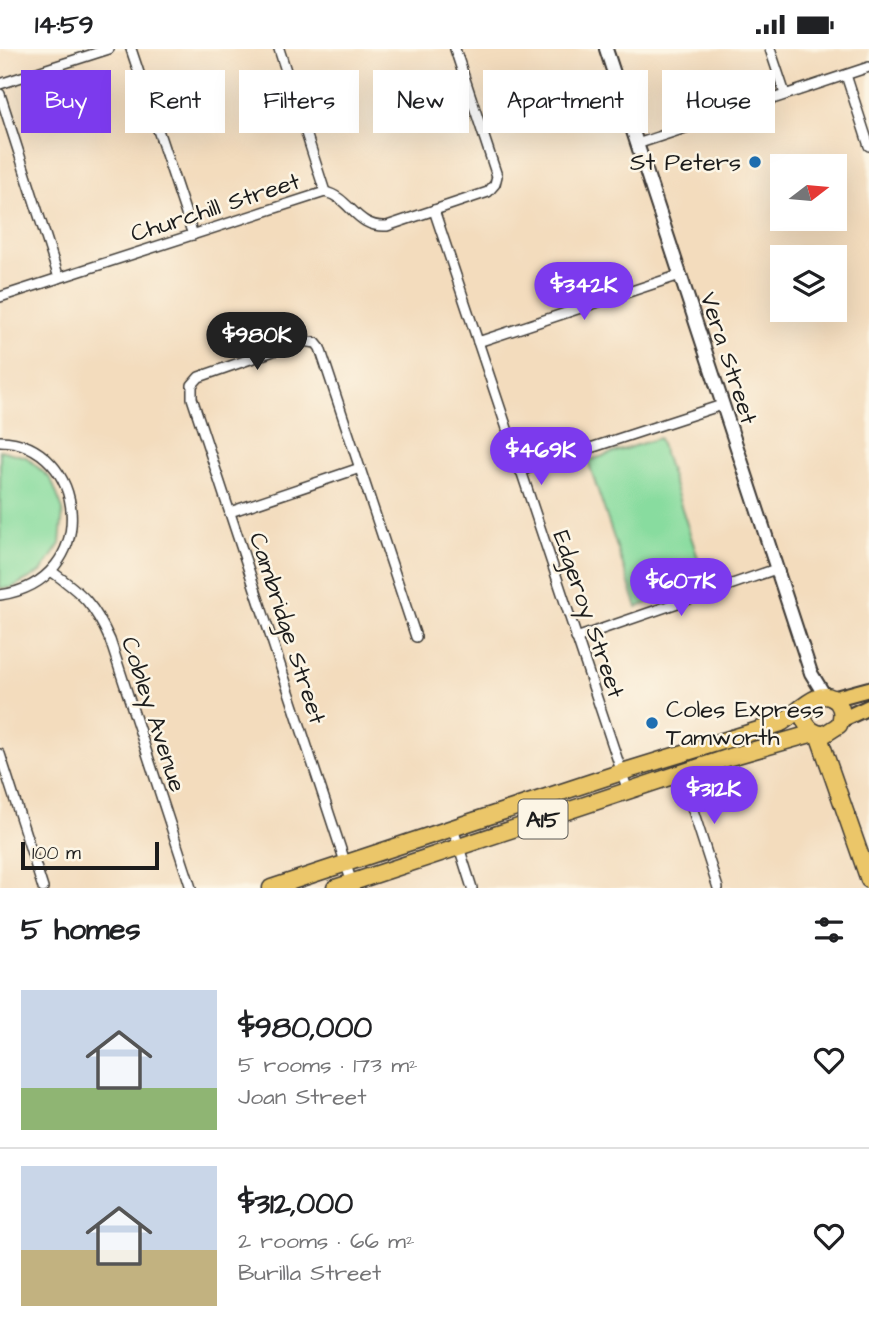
<!DOCTYPE html>
<html lang="en">
<head>
<meta charset="utf-8">
<style>
  :root { --surface:#fff; --page:#f6f6f6; --text:#202124; --muted:#757577; --line:#e0e0e0; --accent:#7c3aed }
  body { margin:0; font-family:"Architects Daughter",sans-serif; background:var(--page); color:var(--text); height:100vh; display:flex; flex-direction:column; font-size:26px; white-space:nowrap }
  * { box-sizing:border-box; margin:0 }
  p { font-size:23px; color:var(--muted) }
  .icon { flex:none; width:38px; height:38px; fill:none; stroke:currentColor; stroke-width:2; stroke-linecap:round; stroke-linejoin:round }
  .map { position:relative; height:839px; overflow:hidden }
  .details { display:flex; flex-direction:column; background:var(--surface); flex:1 }
  .details>* { flex:none }
  .guide { position:absolute; left:21px; top:21px; width:828px; height:63px; display:flex; gap:14px }
  .needle { width:46px; rotate:74deg }
  .fabs { position:absolute; left:770px; top:105px; display:grid; gap:14px }
  .fabs a { display:grid; place-items:center; width:77px; height:77px; border-radius:0px; background:var(--surface); box-shadow:0 7px 28px #0002; font-size:35px }
  .scale { position:absolute; left:21px; bottom:18px; width:138px; box-sizing:border-box; padding-left:7px; border:4px solid #1c1c1c; border-top:0; font-size:19px; line-height:24px; white-space:nowrap; color:#1c1c1c; -webkit-text-stroke:5px #fcf5e5; paint-order:stroke }
  .price { position:absolute; translate:-50% -60px; padding:0 16px; border-radius:24px; background:var(--accent); color:#fff; font-size:23px; line-height:46px; filter:drop-shadow(0 2px 4px #0008) }
  .price::after { content:''; position:absolute; left:50%; top:42px; width:21px; height:16px; margin-left:-10px; background:inherit; clip-path:polygon(0 0,100% 0,50% 100%) }
  .price.on { background:#222; color:#fff }
  ul { padding:0; list-style:none }
  li { display:flex; align-items:center; gap:21px; height:175px; padding:0 21px }
  li+li { border-top:2px solid var(--line) }
  li span { display:grid; place-items:center; flex:none; width:196px; height:140px; border-radius:0px; color:#555 }
  li>.icon { margin-inline-start:auto }
  span .icon { width:84px; height:84px; fill:#fffc; stroke-width:1 }
  li b { font-size:30px }
  h2 { display:flex; justify-content:space-between; align-items:center; height:84px; padding:0 21px; font-size:30px }
  .chip { padding:0 24px; border-radius:0px; background:var(--surface); box-shadow:0 7px 28px #0002; font-size:24px; line-height:63px }
  .chip.on { background:var(--accent); color:#fff }
  .status { display:flex; justify-content:space-between; align-items:center; height:49px; padding:0 35px; background:var(--surface); direction:ltr }
  .status svg { height:19px; fill:currentColor }
  .map>svg:first-child { display:block }
  .green { fill:#88dc9f; stroke:#527c5e; stroke-width:2 }
  .lines { fill:none; stroke-linecap:round; stroke-linejoin:round }
  .minor-casing { stroke:#3c3934; stroke-width:12 }
  .tertiary-casing { stroke:#3c3934; stroke-width:16 }
  .primary-casing { stroke:#3c3934; stroke-width:18 }
  .trunk-casing { stroke:#3c3934; stroke-width:19 }
  .minor { stroke:#fff; stroke-width:9 }
  .tertiary { stroke:#fff; stroke-width:12 }
  .primary { stroke:#ebc669; stroke-width:14 }
  .trunk { stroke:#ebc669; stroke-width:16 }
  .poi-dot { fill:#1f6fb2; stroke:#fcf5e5; stroke-width:2.5 }
  .labels { text-anchor:middle; stroke-width:5; stroke-linejoin:round; paint-order:stroke }
  .shield { fill:#fcf5e5; stroke:#5f5d58; stroke-width:2 }
  .shield-label { font-size:23px; font-weight:bold; fill:#1c1c1c }
  .poi-label { font-size:24px; fill:#1c1c1c; stroke:#fcf5e5; text-anchor:end }
  .street-label { font-size:24px; fill:#1c1c1c; stroke:#fcf5e5 }
</style>
</head>
<body>
<div class="status"><b>14:59</b><svg viewBox="0 0 49 12"><path d="M0 12V9h3v3zM5 12V6h3v6zM10 12V3h3v9zM15 12V0h3v12zM26 1h20v11H26zM47 4h2v5h-2z"/></svg></div>
<div class="map">
<svg width="869" height="839" viewBox="0 0 869 839">
  <rect width="100%" height="100%" fill="#fcf5e5"/>
  <filter id="ink" filterUnits="userSpaceOnUse"><feTurbulence type="fractalNoise" baseFrequency=".0143" numOctaves="2"/><feDisplacementMap in="SourceGraphic" scale="14" xChannelSelector="R" yChannelSelector="G"/><feConvolveMatrix kernelMatrix="1 2 1 2 8 2 1 2 1" color-interpolation-filters="sRGB"/></filter>
  <filter id="wash" filterUnits="userSpaceOnUse"><feTurbulence type="fractalNoise" baseFrequency=".00686" numOctaves="4" result="noise"/><feDisplacementMap in="SourceGraphic" scale="28" xChannelSelector="R" yChannelSelector="G"/><feGaussianBlur stdDeviation="1.57" result="paint"/><feColorMatrix in="noise" values="0 0 0 0 0 0 0 0 0 0 0 0 0 0 0 0 0 1.4 0 .05"/><feComposite in="paint" operator="in"/></filter>
  <g filter="url(#wash)">
    <rect width="100%" height="100%" fill="#f3dcbd"/>
    <g class="green">
      <path d="M659 389 706 534 637 558 588 412Z"/>
      <path d="M0 401 26 408 51 430 63 461 60 495 41 523 11 539H0Z"/>
    </g>
  </g>
  <g filter="url(#ink)">
    <g class="lines">
      <g class="minor-casing">
        <g id="minor">
          <path d="M131 0 193 186"/>
          <path d="M279 0 325 143"/>
          <path d="M770 0 785 45"/>
          <path d="M846 26 869 97"/>
          <path d="M0 35 109 0"/>
          <path d="M0 45 59 229"/>
          <path d="M637 95 869 18"/>
          <path d="M434 161 628 742"/>
          <path d="M0 248 325 143C351 149 355 179 387 177L488 143 495 135 497 127 455 0"/>
          <path d="M478 293 680 226"/>
          <path d="M0 392C87 394 103 531 0 546"/>
          <path d="M520 422 722 356"/>
          <path d="M230 463 360 419"/>
          <path d="M51 522C83 545 94 555 110 591L191 839"/>
          <path d="M576 589 776 520"/>
          <path d="M0 705 43 839"/>
          <path d="M681 724 718 839"/>
          <path d="M453 779 472 839"/>
          <path d="M353 837 192 349V336L199 328 302 292 316 294 320 299 416 588"/>
        </g>
      </g>
      <g class="tertiary-casing">
        <path id="tertiary" d="M606 0 811 624 825 647"/>
      </g>
      <g class="primary-casing">
        <g id="primary">
          <path d="M832 650 869 640"/>
          <path d="M841 671 869 658"/>
        </g>
      </g>
      <g class="trunk-casing">
        <g id="trunk">
          <path d="M818 685 869 831"/>
          <path d="M271 839 622 723 781 674C796 666 821 633 838 654 843 661 842 669 839 676L825 685C813 685 807 679 803 668L807 655"/>
          <path d="M335 839 730 708 814 684"/>
        </g>
      </g>
      <use href="#minor" class="minor"/>
      <use href="#tertiary" class="tertiary"/>
      <use href="#primary" class="primary"/>
      <use href="#trunk" class="trunk"/>
    </g>
  </g>
  <g class="poi-dot">
    <circle cx="755" cy="113" r="7"/>
    <circle cx="652" cy="674" r="7"/>
  </g>
  <g class="labels">
    <rect class="shield" x="518.5" y="750.5" width="49" height="39" rx="5"/>
    <g class="shield-label">
      <text x="543" y="778">A15</text>
    </g>
    <g class="poi-label">
      <text x="741" y="121">St Peters</text>
      <text x="666" y="668" text-anchor="start">Coles Express<tspan x="666" dy="28">Tamworth</tspan></text>
    </g>
    <g class="street-label">
      <text transform="translate(215 158) rotate(-18)" y="8">Churchill Street</text>
      <text transform="translate(729 309) rotate(72)" y="8">Vera Street</text>
      <text transform="translate(589 565) rotate(71)" y="8">Edgeroy Street</text>
      <text transform="translate(288 579) rotate(72)" y="8">Cambridge Street</text>
      <text transform="translate(154 665) rotate(72)" y="8">Cobley Avenue</text>
    </g>
  </g>
</svg>
<div class="fabs">
<a><svg class="needle" viewBox="-14 -14 28 28"><path d="M0-13l5 13h-10z" fill="#e53935"/><path d="M0 13l5-13h-10z" fill="#757577"/></svg></a>
<a><svg class="icon" aria-label="layers" viewBox="0 0 24 24"><path d="M12 4l9 5-9 5-9-5zM3 14l9 5 9-5"/></svg></a>
</div>
<div class="scale">100 m</div>
<b class="price" style="left:584px;top:273px">$342K</b>
<b class="price on" style="left:257px;top:323px">$980K</b>
<b class="price" style="left:541px;top:438px">$469K</b>
<b class="price" style="left:681px;top:569px">$607K</b>
<b class="price" style="left:714px;top:777px">$312K</b>
<div class="guide">
<a class="chip on">Buy</a>
<a class="chip">Rent</a>
<a class="chip">Filters</a>
<a class="chip">New</a>
<a class="chip">Apartment</a>
<a class="chip">House</a>
</div>
</div>
<section class="details">
<h2>5 homes<svg class="icon" aria-label="filters" viewBox="0 0 24 24"><path d="M4 7h16M4 17h16"/><circle cx="9" cy="7" r="2"/><circle cx="15" cy="17" r="2"/></svg></h2>
<ul>
<li><span style="background:linear-gradient(#c9d6e8 70%,#8fb573 0)"><svg class="icon" aria-label="home" viewBox="0 0 24 24"><path d="M3 11l9-7 9 7M6 9v11h12V9"/></svg></span><div><b>$980,000</b><p>5 rooms · 173 m²</p><p>Joan Street</p></div><svg class="icon" aria-label="heart" viewBox="0 0 24 24"><path d="M12 20l-8-8c-3-5 5-10 8-4 3-6 11-1 8 4z"/></svg></li>
<li><span style="background:linear-gradient(#c9d6e8 60%,#c2b280 0)"><svg class="icon" aria-label="home" viewBox="0 0 24 24"><path d="M3 11l9-7 9 7M6 9v11h12V9"/></svg></span><div><b>$312,000</b><p>2 rooms · 66 m²</p><p>Burilla Street</p></div><svg class="icon" aria-label="heart" viewBox="0 0 24 24"><path d="M12 20l-8-8c-3-5 5-10 8-4 3-6 11-1 8 4z"/></svg></li>
</ul>
</section>
</body>
</html>
